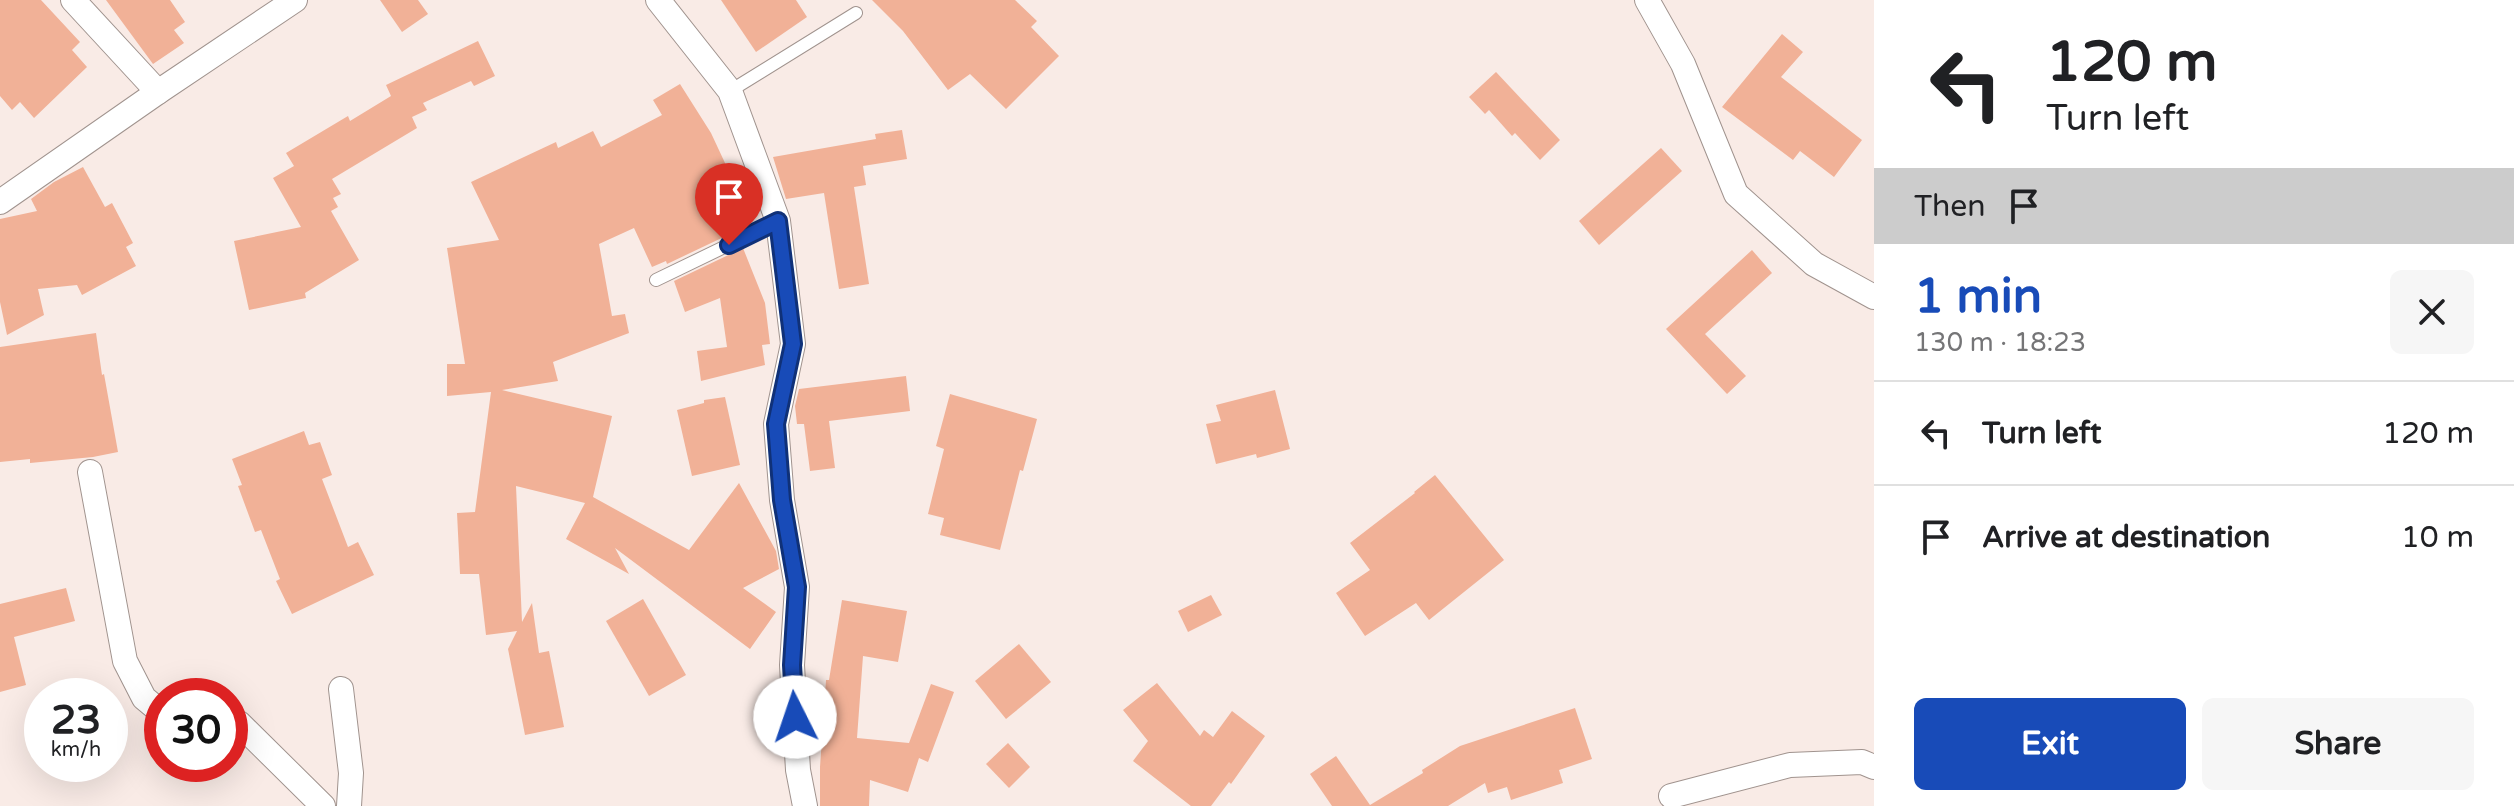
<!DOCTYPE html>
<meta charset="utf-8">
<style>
body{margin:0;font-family:"Varela Round",sans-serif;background:#f6f6f6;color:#202124;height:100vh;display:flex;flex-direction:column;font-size:30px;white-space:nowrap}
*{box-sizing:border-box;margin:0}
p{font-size:26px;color:#757577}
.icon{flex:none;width:44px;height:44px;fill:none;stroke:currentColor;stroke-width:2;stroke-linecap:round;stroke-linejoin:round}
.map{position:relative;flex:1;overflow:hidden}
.side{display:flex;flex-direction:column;background:#fff;width:640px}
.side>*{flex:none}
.guide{background:#fff;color:#202124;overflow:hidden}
.speed{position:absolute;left:24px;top:678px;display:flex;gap:16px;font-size:40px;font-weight:700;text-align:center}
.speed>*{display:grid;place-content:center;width:104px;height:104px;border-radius:50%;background:#fff;box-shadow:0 8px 32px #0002;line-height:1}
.speed small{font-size:20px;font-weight:400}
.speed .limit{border:12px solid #d22;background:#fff;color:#111}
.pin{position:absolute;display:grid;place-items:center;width:68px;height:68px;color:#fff;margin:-82px -34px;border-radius:50% 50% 50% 0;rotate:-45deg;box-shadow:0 0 8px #0007}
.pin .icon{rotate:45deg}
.me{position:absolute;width:88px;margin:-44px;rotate:356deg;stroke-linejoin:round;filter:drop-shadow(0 0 6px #0008)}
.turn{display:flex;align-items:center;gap:28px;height:168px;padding:0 40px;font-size:36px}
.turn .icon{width:104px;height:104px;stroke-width:2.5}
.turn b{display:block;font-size:56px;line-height:68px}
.then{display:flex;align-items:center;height:76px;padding:0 40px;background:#0003;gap:16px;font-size:30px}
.round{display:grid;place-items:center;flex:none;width:84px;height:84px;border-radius:12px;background:#f6f6f6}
.overview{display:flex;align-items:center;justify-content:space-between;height:136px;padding:0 40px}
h1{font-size:48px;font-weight:800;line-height:60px;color:#184bb8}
.button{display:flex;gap:16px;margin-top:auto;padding:16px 40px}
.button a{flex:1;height:92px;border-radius:12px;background:#184bb8;color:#fff;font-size:32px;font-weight:800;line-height:92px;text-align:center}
.button a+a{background:#f6f6f6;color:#202124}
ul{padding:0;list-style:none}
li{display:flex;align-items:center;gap:24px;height:104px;padding:0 40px;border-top:2px solid #e0e0e0}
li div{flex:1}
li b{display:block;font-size:30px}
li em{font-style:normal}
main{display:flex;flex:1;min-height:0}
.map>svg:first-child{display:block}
</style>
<main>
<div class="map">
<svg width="1874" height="806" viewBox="0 0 1874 806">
<rect width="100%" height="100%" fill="#f9ebe6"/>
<!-- building -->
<g fill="#f1b197">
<path d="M0,0H41L80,42L72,50L87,67L34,118L20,102L12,110L0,96Z"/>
<path d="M106,0H170L185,22L174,30L184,43L153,64Z"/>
<path d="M380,0H418L428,14L402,32Z"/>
<path d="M721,0H796L807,17L756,52Z"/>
<path d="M872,0H1015L1037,21L1031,27L1059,56L1006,109L970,74L948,90L903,31Z"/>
<path d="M1782,34L1803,52L1781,77L1862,140L1834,177L1800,151L1793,160L1722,107Z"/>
<path d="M478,41L495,76L474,86L471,81L423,103L427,110L412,117L417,128L332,179L341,194L333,198L338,207L331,211L359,260L305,293L306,298L249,310L234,241L301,227L273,178L294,166L286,153L348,116L350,121L391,96L386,85Z"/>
<path d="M1496,72L1560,140L1540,160L1515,133L1512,136L1489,110L1485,114L1469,97Z"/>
<path d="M680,84L711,133L732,178L727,180L749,225L667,264L666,261L652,267L634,228L599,244L612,316L625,314L629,333L553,362L558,381L502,390L612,416L593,497L689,550L739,483L776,551L779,569L743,588L776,612L750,649L615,548L629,574L566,539L585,503L516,486L522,622L532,603L539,653L549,651L564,727L525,735L508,649L517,631L486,635L479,574H460L457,513L475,512L491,392L447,396V364H465L447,248L499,240L471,182L556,142L558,148L593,131L601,147L662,115L653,100Z"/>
<path d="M902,130L907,159L863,166L866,185L854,187L869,284L839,289L824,193L786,199L773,157L876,139L875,134Z"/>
<path d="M1661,148L1682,171L1599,245L1579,221Z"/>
<path d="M83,167L105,207L112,203L133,243L126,247L136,266L82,295L77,285L38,289L44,315L7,335L0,302V219L37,211L31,199L54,182Z"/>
<path d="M743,248L765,303L770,344L762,345L765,365L701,381L697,351L727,347L720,298L685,312L674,281Z"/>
<path d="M1752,250L1772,273L1705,334L1746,376L1727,394L1666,329Z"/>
<path d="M96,333L102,375L104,374L118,452L93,457L30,463V459L0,462V347Z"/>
<path d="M906,376L910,411L829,421L835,468L810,471L804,424H797L795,406L799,389Z"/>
<path d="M1275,390L1290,449L1257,458L1256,454L1216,464L1206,424L1221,421L1216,405Z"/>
<path d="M950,394L1037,419L1023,471L1020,470L1000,550L940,535L944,518L928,514L944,449L936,446Z"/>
<path d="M725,397L740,465L692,476L677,410L704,403V400Z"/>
<path d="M304,431L309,445L320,442L332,475L322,479L348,547L358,542L374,575L292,614L276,581L280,579L261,530L255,532L238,486L242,485L232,459Z"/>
<path d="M1435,475L1504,560L1429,620L1416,603L1365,636L1336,593L1370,570L1350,543L1415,493L1414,492Z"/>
<path d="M66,588L75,621L14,637L26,685L0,692V604Z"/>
<path d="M1211,595L1222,615L1188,632L1178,611Z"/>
<path d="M643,599L686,675L649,696L606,621Z"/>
<path d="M842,600L907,611L898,662L863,656L857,738L909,743L931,684L954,692L928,762L919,758L908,792L870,780L869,806H820V767L826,680H829Z"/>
<path d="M1019,644L1051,682L1006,719L975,681Z"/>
<path d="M1157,683L1200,736L1204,730L1213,737L1232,711L1265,736L1231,784L1229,782L1211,806H1191L1133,761L1148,741L1123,710Z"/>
<path d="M1575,708L1592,759L1559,770L1563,783L1511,800L1507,787L1488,793L1485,783L1448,806H1332L1310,774L1336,756L1370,805L1423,773L1422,770L1460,746Z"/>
<path d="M1008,743L1030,767L1009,788L986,764Z"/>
</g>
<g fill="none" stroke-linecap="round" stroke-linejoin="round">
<defs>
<g id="service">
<path d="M730,91L856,13"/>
<path d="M656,280L778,221"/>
</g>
<g id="minor">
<path d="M73,0L158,92"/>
<path d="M658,0L730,91L778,221L793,344L776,424L782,500L797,587L792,665L798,770L805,806"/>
<path d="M1647,0L1683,64L1736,194L1814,264L1874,297"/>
<path d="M0,202L158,92L295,0"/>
<path d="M90,472L125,661L144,698L162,713"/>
<path d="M341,689L351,773L349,806"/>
<path d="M230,720L239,723L323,806"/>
<path d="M1671,796L1790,765L1862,762L1874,767"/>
</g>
</defs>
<!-- service casing -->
<use href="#service" stroke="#a0938e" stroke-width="14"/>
<!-- minor casing -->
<use href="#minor" stroke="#a0938e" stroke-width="26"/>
<!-- service -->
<use href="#service" stroke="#fff" stroke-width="12"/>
<!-- minor -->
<use href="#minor" stroke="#fff" stroke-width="24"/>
</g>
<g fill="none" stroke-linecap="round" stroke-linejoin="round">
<defs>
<path id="route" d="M729,245L778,221L793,344L776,424L782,500L797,587L792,665L795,717"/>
</defs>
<!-- route casing -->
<use href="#route" stroke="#103178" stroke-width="20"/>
<!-- route -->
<use href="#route" stroke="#184bb8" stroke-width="14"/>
</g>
</svg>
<div class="speed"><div>23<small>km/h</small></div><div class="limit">30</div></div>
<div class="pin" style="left:729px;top:245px;background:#d93025"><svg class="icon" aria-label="arrive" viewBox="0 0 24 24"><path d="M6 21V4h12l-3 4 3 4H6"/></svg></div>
<svg class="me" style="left:795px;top:717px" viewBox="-20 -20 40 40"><circle r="19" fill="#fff"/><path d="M0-13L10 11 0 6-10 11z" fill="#184bb8"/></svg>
</div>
<section class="side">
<div class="guide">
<div class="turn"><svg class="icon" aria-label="left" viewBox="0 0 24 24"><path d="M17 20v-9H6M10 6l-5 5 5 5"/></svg><div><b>120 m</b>Turn left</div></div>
<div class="then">Then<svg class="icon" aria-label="arrive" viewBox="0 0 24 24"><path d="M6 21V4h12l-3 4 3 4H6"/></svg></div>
</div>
<div class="overview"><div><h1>1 min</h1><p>130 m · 18:23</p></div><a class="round"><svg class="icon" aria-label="close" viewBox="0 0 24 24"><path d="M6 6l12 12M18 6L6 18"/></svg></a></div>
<ul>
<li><svg class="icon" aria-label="left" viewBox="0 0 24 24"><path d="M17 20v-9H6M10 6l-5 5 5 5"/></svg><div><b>Turn left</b></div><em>120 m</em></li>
<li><svg class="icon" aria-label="arrive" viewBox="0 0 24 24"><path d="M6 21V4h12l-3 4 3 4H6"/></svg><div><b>Arrive at destination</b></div><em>10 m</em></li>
</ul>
<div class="button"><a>Exit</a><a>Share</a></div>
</section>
</main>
